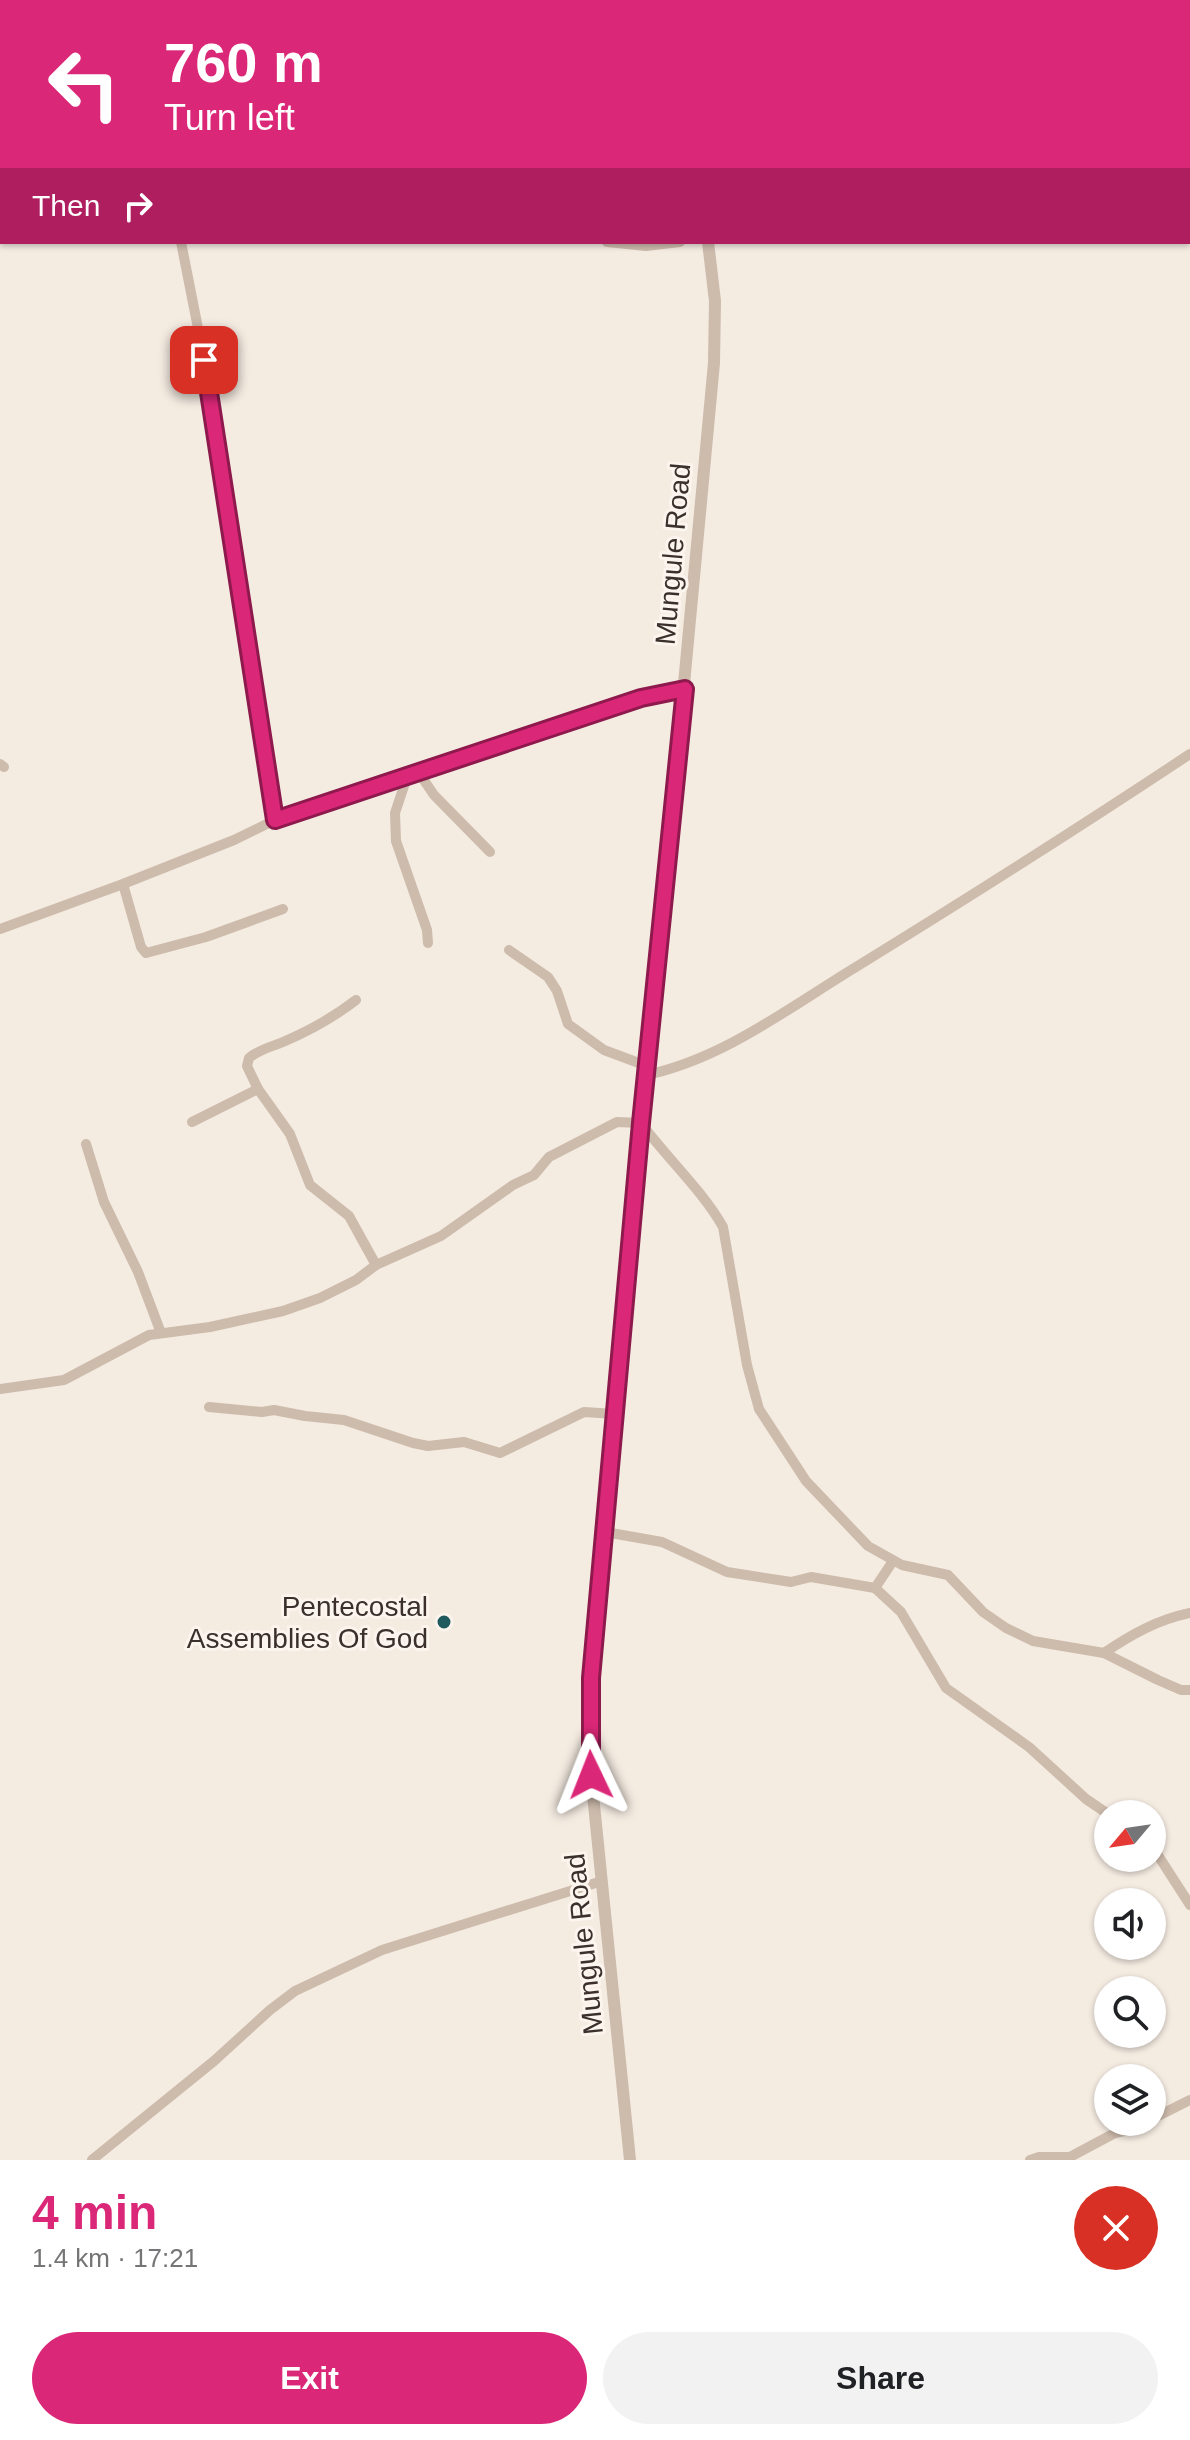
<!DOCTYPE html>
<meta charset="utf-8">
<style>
body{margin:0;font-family:Helvetica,sans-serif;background:#f2f2f2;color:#202124;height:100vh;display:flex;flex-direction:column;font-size:30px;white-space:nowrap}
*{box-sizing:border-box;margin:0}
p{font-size:26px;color:#757577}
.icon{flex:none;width:44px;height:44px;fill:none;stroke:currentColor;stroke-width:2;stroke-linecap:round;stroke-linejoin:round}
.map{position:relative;height:2160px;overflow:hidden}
.drawer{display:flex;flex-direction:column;background:#fff;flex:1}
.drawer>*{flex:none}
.guide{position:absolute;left:0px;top:0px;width:1190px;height:244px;box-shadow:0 2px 6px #0004;background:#db2777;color:#fff;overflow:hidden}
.needle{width:52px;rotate:241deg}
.buttons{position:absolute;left:1094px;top:1800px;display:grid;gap:16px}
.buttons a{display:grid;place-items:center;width:72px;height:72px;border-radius:50%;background:#fff;box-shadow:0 2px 6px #0004;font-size:40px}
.pin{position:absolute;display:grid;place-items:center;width:68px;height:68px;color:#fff;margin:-34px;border-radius:16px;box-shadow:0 4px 12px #0006}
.me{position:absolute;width:88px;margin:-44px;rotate:358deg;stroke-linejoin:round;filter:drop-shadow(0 0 6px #0008)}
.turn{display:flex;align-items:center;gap:28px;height:168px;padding:0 32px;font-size:36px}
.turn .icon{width:104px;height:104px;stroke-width:2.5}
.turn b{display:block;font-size:56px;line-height:68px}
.then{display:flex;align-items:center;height:76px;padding:0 32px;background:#0003;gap:16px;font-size:30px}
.round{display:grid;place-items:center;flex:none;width:84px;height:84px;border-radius:42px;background:#f2f2f2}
.head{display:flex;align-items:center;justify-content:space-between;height:136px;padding:0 32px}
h1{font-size:48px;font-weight:800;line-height:60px;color:#db2777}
.primary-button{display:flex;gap:16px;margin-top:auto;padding:16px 32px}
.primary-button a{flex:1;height:92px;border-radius:48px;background:#db2777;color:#fff;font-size:32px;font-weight:800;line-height:92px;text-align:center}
.primary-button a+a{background:#f2f2f2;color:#202124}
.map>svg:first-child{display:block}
</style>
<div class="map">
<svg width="1190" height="2160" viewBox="0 0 1190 2160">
<rect width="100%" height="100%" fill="#f4ebe1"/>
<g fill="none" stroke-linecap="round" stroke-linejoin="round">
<!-- minor -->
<g stroke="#cdbbac" stroke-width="10">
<path d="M56,2L60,0"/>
<path d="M551,2L554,0"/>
<path d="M0,39L2,38"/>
<path d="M181,242L210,389L275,820"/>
<path d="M607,242L646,246L680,242"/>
<path d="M0,764L4,767"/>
<path d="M419,773L434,795L490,852"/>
<path d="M407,777L395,813L396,841L427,930L428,943"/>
<path d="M123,884L141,947L146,953L206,937L283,909"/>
<path d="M0,929L123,884L234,840L275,820L641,698L685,689"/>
<path d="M509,950L548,977L557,991L568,1024L604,1050L647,1066"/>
<path d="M356,1000C334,1017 309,1031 283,1042C271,1047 260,1049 249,1058L247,1066L258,1089L290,1134L310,1185L349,1216L376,1265"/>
<path d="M646,1075C723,1059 790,1007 856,967C968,898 1080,827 1190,754"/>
<path d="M192,1122L258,1089"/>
<path d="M86,1144L104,1202L138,1272L161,1333"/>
<path d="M0,1389L64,1380L149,1335L210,1327L283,1311L320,1298L356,1280L376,1265L441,1236L513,1185L534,1175L549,1157L617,1122L641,1123C666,1157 703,1191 723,1227L747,1365L759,1409L806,1481L868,1546L902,1565L948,1575L983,1612L1006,1628L1033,1641L1104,1653L1158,1680L1181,1690H1190"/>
<path d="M209,1407L262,1412L274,1410L305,1416L344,1420L413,1443L428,1446L464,1442L500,1453L584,1412L615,1414"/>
<path d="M605,1532L662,1542L727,1572L791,1582L811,1577L875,1588L901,1612L946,1688L1029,1747L1086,1799L1108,1814"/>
<path d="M875,1588L893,1561"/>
<path d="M1104,1653C1132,1634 1157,1620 1190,1613"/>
<path d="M1152,1846L1190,1905"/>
<path d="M1152,2119L1190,2100"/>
<path d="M92,2160L214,2061L270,2010L295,1991L382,1950L602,1881"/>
<path d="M1030,2160L1039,2157H1070L1115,2133L1137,2128L1147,2122"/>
</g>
<!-- tertiary -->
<g stroke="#cdbbac" stroke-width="12">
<path d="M633,0V2"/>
<path d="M630,2160L591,1775V1678L714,363L715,301L708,242"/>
</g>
</g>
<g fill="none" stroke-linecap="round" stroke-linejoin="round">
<defs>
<path id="route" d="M204,360L275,820L641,698L685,689L641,1123L591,1678V1775"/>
</defs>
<!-- route casing -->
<use href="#route" stroke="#8e194d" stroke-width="20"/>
<!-- route -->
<use href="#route" stroke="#db2777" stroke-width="14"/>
</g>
<!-- markers -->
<circle fill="#1f5a5e" stroke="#fbf5ee" stroke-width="3" cx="444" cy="1622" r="8"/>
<g text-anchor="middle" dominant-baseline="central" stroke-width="6" stroke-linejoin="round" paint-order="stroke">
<!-- street labels -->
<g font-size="28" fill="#3b302b" stroke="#fbf5ee">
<text transform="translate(673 554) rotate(-85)">Mungule Road</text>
<text transform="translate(584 1944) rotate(-96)">Mungule Road</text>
</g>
<!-- poi labels -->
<g font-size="28" fill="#3b302b" stroke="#fbf5ee" text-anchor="end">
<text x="428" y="1606">Pentecostal<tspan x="428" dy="32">Assemblies Of God</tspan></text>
</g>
</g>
</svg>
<div class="buttons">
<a><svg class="needle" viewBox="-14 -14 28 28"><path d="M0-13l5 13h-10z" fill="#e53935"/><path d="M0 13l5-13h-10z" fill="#757577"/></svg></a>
<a><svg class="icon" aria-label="sound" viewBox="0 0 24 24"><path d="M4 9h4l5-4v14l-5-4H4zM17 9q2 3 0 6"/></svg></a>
<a><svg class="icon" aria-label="search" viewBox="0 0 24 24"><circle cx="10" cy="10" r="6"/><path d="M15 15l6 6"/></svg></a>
<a><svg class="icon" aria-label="layers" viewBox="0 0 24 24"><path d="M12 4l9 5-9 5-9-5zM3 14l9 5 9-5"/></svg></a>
</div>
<div class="pin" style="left:204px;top:360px;background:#d93025"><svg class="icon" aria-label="arrive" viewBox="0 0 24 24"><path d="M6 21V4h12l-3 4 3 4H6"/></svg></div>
<svg class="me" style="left:591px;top:1775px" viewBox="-20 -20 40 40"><path d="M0-17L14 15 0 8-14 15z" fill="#db2777" stroke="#fff" stroke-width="4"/></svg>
<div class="guide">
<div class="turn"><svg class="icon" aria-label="left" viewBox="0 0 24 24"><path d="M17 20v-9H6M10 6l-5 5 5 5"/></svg><div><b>760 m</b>Turn left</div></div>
<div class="then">Then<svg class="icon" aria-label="right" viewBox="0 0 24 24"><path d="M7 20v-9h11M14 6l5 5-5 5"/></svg></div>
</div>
</div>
<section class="drawer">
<div class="head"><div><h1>4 min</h1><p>1.4 km · 17:21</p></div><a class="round" style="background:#d93025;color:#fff"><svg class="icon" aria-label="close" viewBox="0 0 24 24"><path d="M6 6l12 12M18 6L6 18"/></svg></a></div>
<div class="primary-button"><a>Exit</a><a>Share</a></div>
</section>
